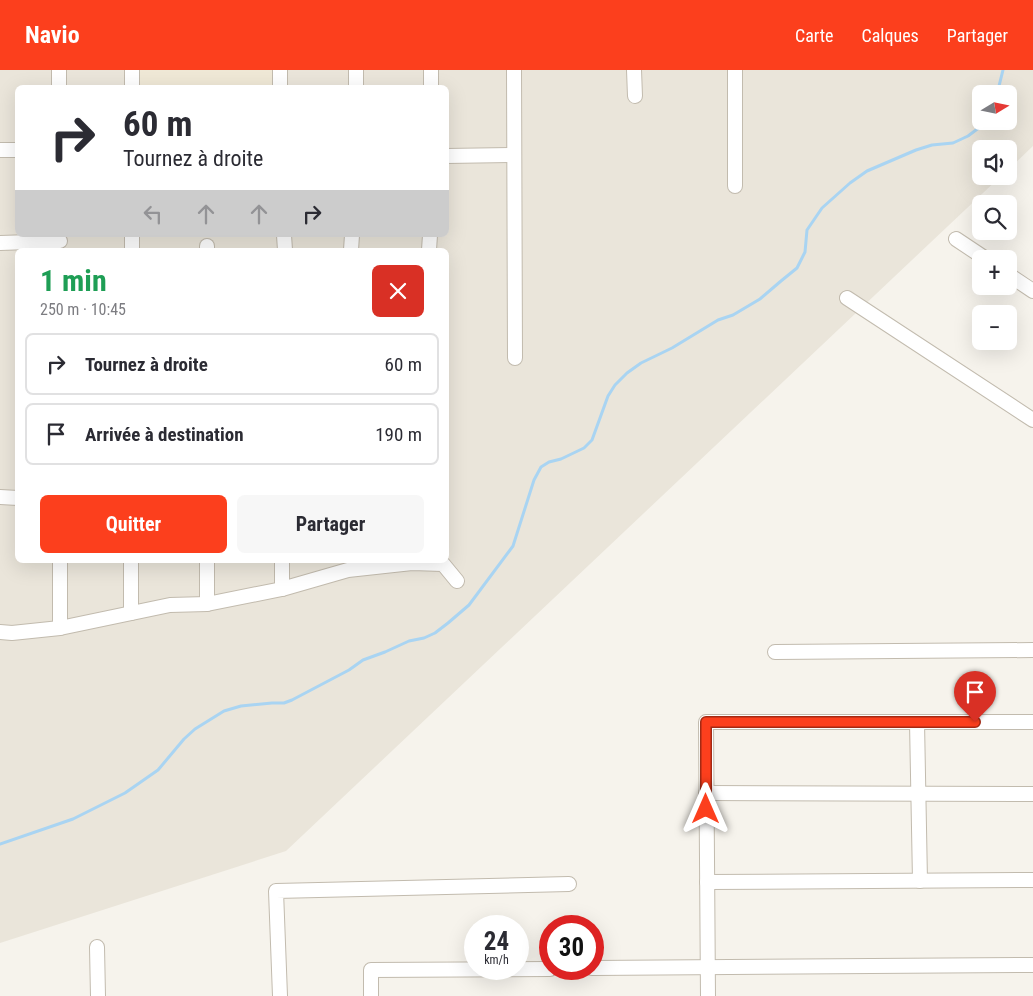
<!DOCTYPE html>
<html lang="fr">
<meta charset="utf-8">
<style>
body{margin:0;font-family:"Roboto Condensed",sans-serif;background:#f7f7f7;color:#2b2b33;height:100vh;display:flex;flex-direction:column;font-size:19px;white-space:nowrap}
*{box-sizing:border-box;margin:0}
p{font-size:16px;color:#7c7c81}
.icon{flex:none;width:28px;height:28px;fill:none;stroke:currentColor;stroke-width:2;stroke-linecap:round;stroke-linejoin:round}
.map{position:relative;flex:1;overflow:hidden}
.drawer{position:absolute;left:15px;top:178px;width:434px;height:315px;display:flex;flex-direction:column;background:#fff;border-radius:8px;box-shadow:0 5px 20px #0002}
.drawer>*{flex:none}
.guide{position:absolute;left:15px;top:15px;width:434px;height:152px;border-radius:8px;box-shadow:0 5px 20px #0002;background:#fff;color:#2b2b33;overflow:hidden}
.needle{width:32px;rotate:80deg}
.fabs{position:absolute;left:972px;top:15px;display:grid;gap:10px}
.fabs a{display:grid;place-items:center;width:45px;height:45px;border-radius:8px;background:#fff;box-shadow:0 5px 20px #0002;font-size:25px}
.speed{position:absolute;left:464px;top:845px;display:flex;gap:10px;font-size:25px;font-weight:700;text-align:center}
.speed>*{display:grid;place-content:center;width:65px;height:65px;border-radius:50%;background:#fff;box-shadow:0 5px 20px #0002;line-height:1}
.speed small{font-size:12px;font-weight:400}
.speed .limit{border:8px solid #d22;background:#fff;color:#111}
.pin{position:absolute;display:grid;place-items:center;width:42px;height:42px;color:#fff;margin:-51px -21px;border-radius:50% 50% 50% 0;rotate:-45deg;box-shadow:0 0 5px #0007}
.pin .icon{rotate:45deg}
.me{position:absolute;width:55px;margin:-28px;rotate:0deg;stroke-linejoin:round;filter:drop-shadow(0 0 4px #0008)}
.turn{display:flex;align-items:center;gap:18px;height:105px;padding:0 25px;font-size:22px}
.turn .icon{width:65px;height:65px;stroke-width:2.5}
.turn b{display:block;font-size:35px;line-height:42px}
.lanes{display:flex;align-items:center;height:48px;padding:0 25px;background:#0003;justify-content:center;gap:25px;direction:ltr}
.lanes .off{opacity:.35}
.round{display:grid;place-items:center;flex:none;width:52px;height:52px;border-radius:8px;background:#f7f7f7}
.overview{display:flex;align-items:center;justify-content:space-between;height:85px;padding:0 25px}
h1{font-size:30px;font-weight:700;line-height:38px;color:#1e9e55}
.action{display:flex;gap:10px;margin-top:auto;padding:10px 25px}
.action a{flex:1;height:58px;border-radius:8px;background:#fc3f1d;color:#fff;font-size:20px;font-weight:700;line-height:58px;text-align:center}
.action a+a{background:#f7f7f7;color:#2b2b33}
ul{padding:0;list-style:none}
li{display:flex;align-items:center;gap:15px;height:62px;margin:0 10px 8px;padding:0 15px;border:2px solid #e1e1e2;border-radius:8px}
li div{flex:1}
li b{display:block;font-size:19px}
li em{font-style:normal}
header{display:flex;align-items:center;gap:30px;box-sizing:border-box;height:70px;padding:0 25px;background:#fc3f1d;color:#fff}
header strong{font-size:24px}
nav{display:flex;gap:28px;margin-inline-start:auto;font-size:18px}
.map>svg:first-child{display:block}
</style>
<header>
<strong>Navio</strong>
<nav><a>Carte</a><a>Calques</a><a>Partager</a></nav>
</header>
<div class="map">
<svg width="1033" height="926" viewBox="0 0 1033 926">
<rect width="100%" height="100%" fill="#f6f3ec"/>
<!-- residential -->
<path fill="#eae5da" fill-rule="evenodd" d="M0,0H1033V76L1009,99V79H981V106H1001L286,781L0,873ZM18,18H446V165H18ZM981,24H1009V51H981ZM18,180H446V490H18Z"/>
<!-- education -->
<rect fill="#efe8d6" x="140" y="0" width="134" height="17"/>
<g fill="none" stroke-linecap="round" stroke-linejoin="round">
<!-- stream -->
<g stroke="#a9d4f2" stroke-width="3">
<path d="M997,24L1003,0"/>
<path d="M0,774L73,749L125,723L158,700L184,669L195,659L224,641L241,636L272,633H284L292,630L349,600L363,590L385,582L409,571L424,568L435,563L448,553L469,535L513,476L534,410L541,397L549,392L561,389L584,378L592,370L608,326L615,315L627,303L641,293L672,278L718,250L733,245L760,229L781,211L797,198L805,182L807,160L822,138L850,113L867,101L916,80L932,75L953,73L968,66L980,57L984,51"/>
</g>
<defs>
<g id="minor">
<path d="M59,0V18"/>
<path d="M280,0V18"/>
<path d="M356,0V18"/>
<path d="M431,0V18"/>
<path d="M514,0L515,288"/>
<path d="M634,0L635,26"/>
<path d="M132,18V0"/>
<path d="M0,80H18"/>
<path d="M446,86L514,85"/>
<path d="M735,116V0"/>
<path d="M284,165L285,180"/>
<path d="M956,169L986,189"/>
<path d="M0,173L60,171"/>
<path d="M132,180V165"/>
<path d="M207,180V176"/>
<path d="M351,180L352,165"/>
<path d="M429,180L430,165"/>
<path d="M1009,205L1033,221"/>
<path d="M847,228L1033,350"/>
<path d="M0,427L18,428"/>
<path d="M60,490V558"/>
<path d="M282,519V490"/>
<path d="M207,534V490"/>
<path d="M131,543V490"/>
<path d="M0,562L12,563L60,558L170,535L207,534L282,519L348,500L412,493L443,494L457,511"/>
<path d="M775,582L1033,580"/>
<path d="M917,652L920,811"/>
<path d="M706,723L1033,724"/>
<path d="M707,812L1033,810"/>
<path d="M97,877L98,926"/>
<path d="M592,898L1033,895"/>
<path d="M280,926L276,821L569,814"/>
<path d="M371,926V900L550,899"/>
<path d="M708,926L706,652H1033"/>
</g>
</defs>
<!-- minor casing -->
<use href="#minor" stroke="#c2bbae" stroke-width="16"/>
<!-- minor -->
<use href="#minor" stroke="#fff" stroke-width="14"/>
</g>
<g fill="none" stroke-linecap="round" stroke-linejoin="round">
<defs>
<path id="route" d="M706,739V652H975"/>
</defs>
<!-- route casing -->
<use href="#route" stroke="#a42913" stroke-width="12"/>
<!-- route -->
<use href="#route" stroke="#fc3f1d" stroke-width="9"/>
</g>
</svg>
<div class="fabs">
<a><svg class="needle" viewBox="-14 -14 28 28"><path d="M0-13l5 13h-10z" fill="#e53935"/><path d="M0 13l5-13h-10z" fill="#7c7c81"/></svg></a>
<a><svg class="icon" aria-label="sound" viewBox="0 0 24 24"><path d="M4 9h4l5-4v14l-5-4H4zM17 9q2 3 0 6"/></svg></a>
<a><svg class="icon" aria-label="search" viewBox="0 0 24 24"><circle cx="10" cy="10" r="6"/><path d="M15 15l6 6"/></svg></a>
<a>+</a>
<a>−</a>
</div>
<div class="speed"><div>24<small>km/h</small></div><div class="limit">30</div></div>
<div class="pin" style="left:975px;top:652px;background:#d93025"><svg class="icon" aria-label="arrive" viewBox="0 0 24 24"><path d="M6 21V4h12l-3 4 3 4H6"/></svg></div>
<svg class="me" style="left:706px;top:739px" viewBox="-20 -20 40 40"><path d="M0-17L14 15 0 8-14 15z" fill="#fc3f1d" stroke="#fff" stroke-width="4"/></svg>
<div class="guide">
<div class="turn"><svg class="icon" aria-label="right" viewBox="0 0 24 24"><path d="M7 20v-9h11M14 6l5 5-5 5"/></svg><div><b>60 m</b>Tournez à droite</div></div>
<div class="lanes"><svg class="icon off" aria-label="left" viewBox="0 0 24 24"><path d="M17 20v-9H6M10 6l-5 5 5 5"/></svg><svg class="icon off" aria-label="ahead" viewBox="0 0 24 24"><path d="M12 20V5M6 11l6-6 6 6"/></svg><svg class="icon off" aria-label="ahead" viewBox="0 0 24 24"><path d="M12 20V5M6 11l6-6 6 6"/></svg><svg class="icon" aria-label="right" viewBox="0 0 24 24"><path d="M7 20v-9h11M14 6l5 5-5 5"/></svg></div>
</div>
<section class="drawer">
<div class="overview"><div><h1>1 min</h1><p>250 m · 10:45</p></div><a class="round" style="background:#d93025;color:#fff"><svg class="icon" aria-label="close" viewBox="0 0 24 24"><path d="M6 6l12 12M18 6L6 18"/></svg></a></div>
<ul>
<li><svg class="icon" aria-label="right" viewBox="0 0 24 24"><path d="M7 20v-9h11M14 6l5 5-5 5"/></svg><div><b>Tournez à droite</b></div><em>60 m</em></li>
<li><svg class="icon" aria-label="arrive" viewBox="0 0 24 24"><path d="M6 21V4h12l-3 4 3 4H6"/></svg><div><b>Arrivée à destination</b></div><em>190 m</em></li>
</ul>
<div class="action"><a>Quitter</a><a>Partager</a></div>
</section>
</div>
